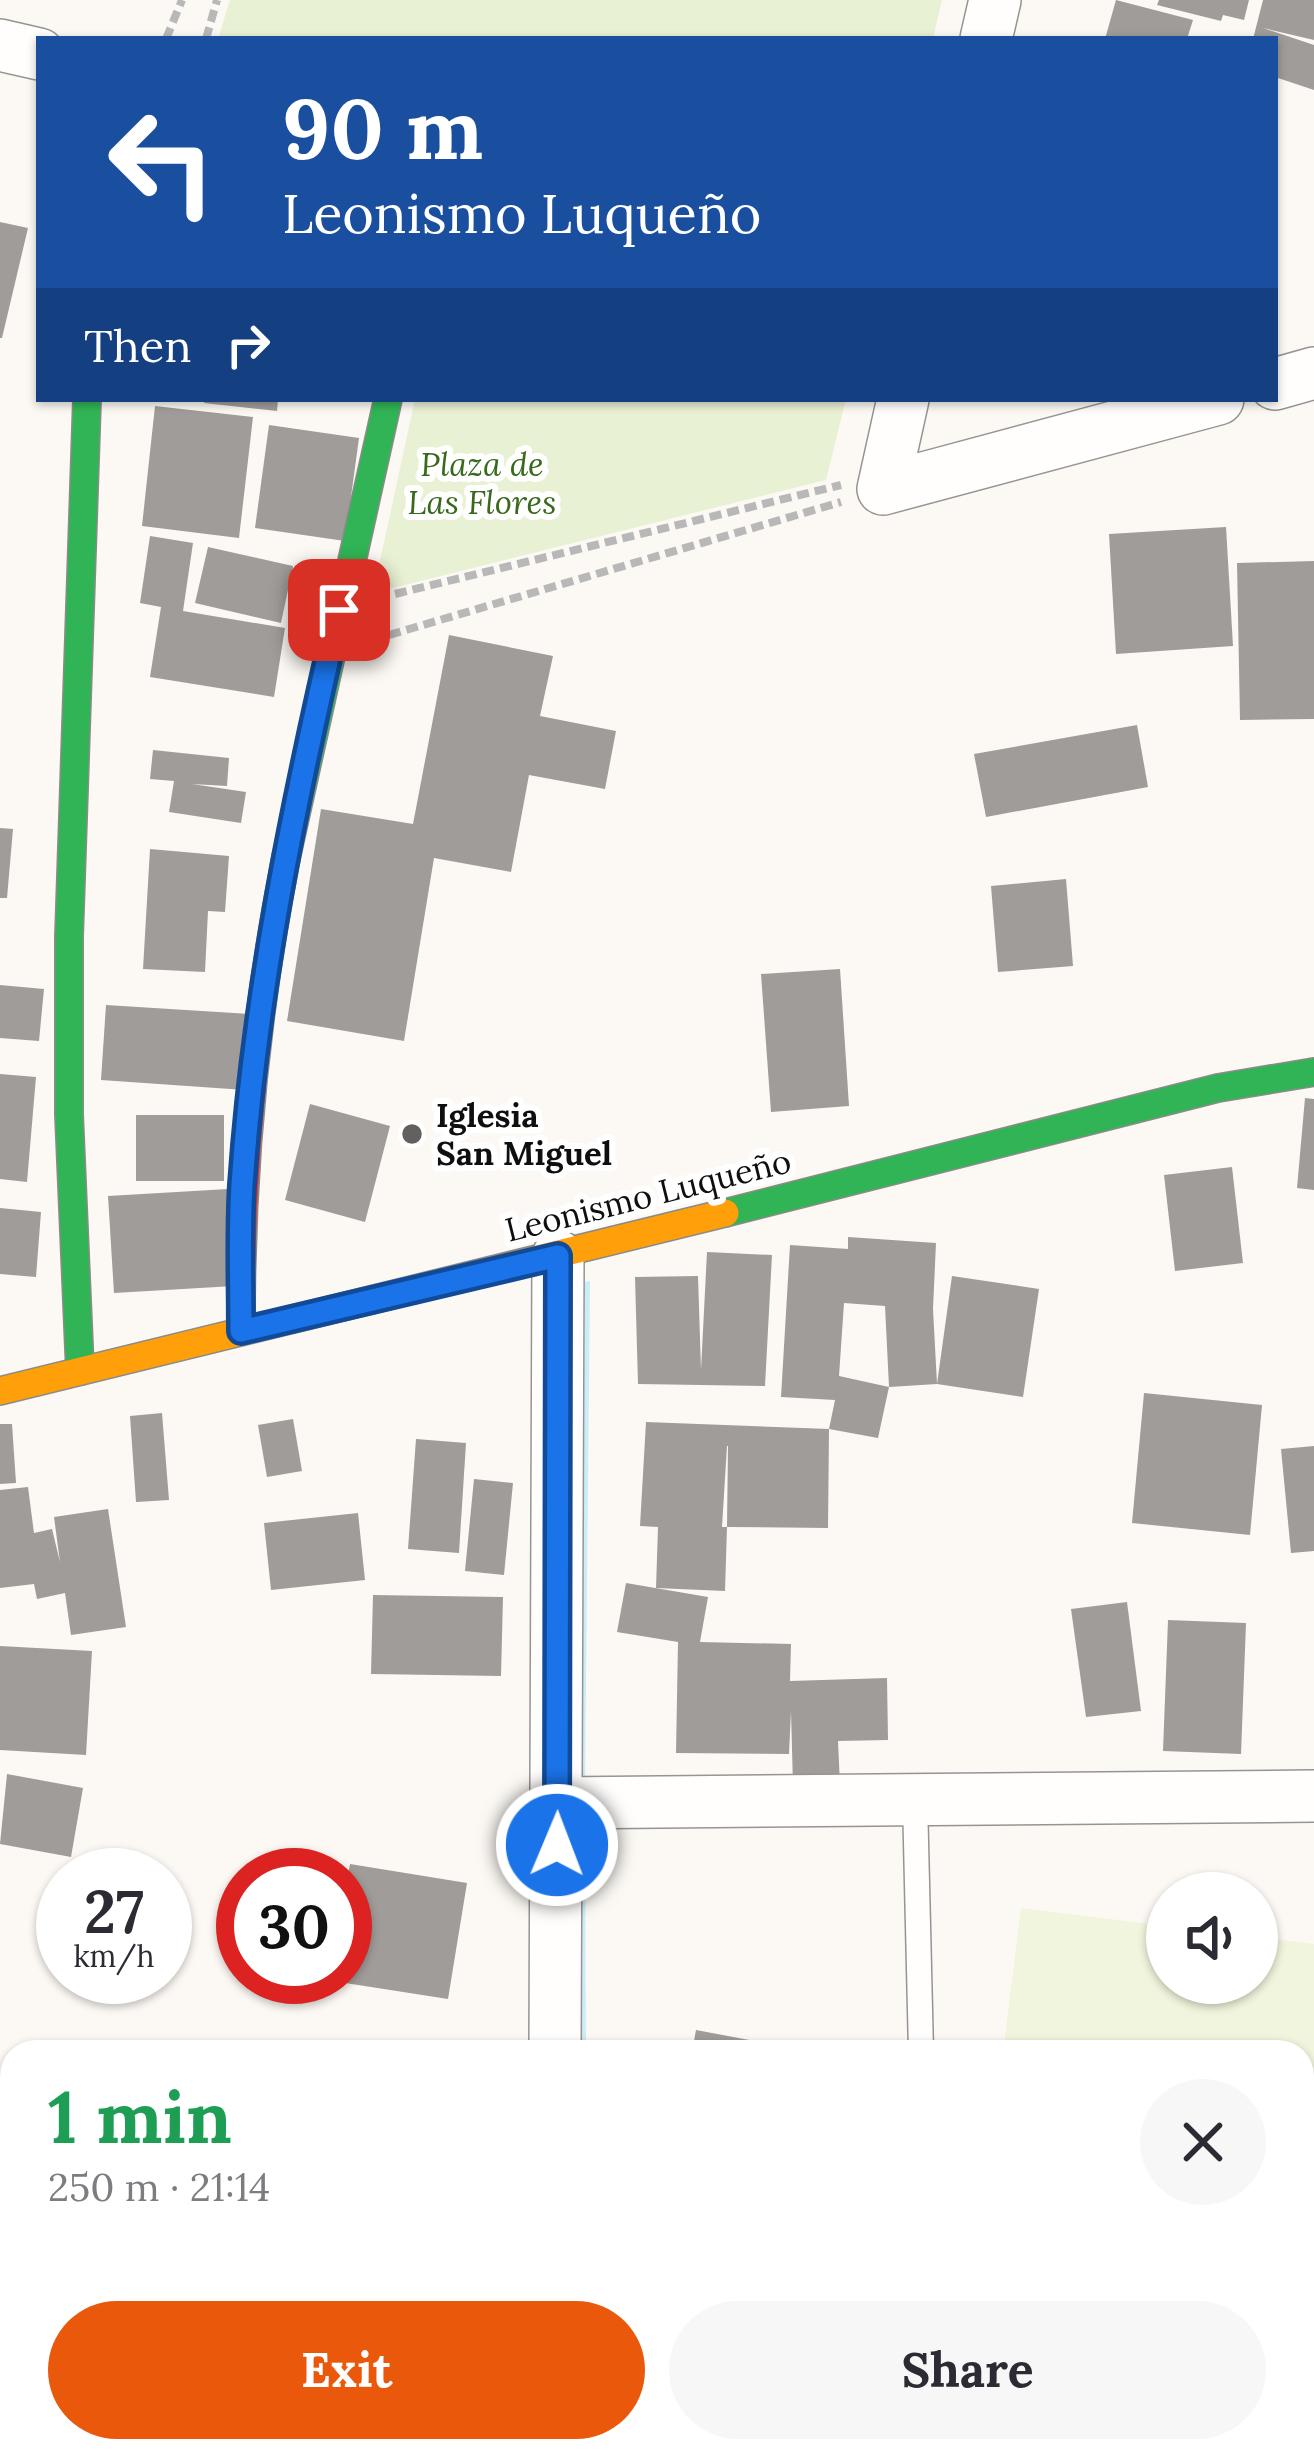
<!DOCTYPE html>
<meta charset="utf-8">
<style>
body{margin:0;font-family:Lora,serif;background:#f7f7f7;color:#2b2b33;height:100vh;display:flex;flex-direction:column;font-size:45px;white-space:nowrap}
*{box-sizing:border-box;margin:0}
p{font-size:39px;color:#7c7c81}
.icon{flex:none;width:66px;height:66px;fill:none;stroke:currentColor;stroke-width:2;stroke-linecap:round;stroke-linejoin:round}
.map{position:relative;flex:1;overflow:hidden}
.panel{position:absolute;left:0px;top:2040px;width:1314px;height:423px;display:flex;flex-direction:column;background:#fff;border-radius:36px 36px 0 0;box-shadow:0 3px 9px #0004}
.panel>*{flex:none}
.hud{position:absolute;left:36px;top:36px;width:1242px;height:366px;border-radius:0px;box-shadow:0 3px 9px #0004;background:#1a4fa0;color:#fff;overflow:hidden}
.controls{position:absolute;left:1146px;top:1872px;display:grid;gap:24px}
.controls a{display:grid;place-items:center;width:132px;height:132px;border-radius:50%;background:#fff;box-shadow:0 3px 9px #0004;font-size:60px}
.speed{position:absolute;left:36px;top:1848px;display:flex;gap:24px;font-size:60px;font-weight:700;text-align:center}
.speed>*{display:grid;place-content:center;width:156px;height:156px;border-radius:50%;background:#fff;box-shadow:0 3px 9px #0004;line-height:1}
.speed small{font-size:30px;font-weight:400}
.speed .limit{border:18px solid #d22;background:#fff;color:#111}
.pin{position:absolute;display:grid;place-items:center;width:102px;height:102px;color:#fff;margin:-51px;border-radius:24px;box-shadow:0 6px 18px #0006}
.me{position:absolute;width:132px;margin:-66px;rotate:1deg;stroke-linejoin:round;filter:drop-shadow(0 0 9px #0008)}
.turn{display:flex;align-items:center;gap:42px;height:252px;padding:0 48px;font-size:54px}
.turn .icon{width:156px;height:156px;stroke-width:2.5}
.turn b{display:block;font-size:84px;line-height:102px}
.then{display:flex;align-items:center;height:114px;padding:0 48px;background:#0003;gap:24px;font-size:45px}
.round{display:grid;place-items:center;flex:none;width:126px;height:126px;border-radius:63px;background:#f7f7f7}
.head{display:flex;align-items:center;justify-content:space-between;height:204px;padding:0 48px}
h1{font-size:72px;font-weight:800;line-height:90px;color:#1e9e55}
.primary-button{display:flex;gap:24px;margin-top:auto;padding:24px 48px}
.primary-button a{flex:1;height:138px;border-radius:72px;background:#ea580c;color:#fff;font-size:48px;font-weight:800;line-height:138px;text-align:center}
.primary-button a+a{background:#f7f7f7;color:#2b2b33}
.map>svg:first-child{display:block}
</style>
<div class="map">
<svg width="1314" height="2461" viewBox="0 0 1314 2461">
<rect width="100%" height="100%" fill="#fcf9f4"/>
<!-- green -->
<g fill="#e9f1d4">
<path d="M230,0H942L933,39H218Z"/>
<path d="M415,399H846L826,480L373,593Z"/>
</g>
<!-- pitch -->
<g fill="#f2f5dd">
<path d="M1021,1908L1167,1926V1983H1257V1937L1314,1944V2443L1302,2442V2052H1003Z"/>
<path d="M0,2395H12V2451H162V2461H0Z"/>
</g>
<!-- water -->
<g fill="#caedf7">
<path d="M590,1281L585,1785H580L585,1282Z"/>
<path d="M579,1850H585L586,2052H581Z"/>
</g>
<!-- building -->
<g fill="#a09c99" fill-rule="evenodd">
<path d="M1116,0L1193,20L1187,39H1105Z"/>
<path d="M1159,0H1249L1244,20L1223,15L1221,21L1157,5Z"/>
<path d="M1263,0H1314V40L1263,28L1314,45V90L1275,77V39H1253Z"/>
<path d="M0,222L28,228L2,338H0Z"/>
<path d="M205,399H278L277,411L204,403Z"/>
<path d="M155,406L253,417L239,538L142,526Z"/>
<path d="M269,425L359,438L345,541L255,528Z"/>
<path d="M1226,527L1233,646L1116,654L1109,534Z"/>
<path d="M150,536L193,543L183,611L285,628L274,697L150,677L161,607L140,603Z"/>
<path d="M208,547L293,566L281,623L195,603Z"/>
<path d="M1314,561V719L1240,720L1237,563Z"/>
<path d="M449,635L553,656L540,716L616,731L605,789L529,775L511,872L434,858L404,1041L287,1021L321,809L413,824Z"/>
<path d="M1137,725L1148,787L986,817L974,754Z"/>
<path d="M153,750L229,758L227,786L192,784L246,792L241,823L169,812L174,781L150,779Z"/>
<path d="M0,828L13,829L7,898H0Z"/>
<path d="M150,849L229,856L225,912L208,911L205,972L143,969Z"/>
<path d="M1066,879L1073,966L998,972L991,886Z"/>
<path d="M840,969L849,1106L771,1112L761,974Z"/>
<path d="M0,985L44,989L39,1041L0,1038Z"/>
<path d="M106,1005L250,1014L245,1090L101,1080Z"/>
<path d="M0,1074L36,1077L27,1182L0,1179Z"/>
<path d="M1305,1098L1314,1099V1190L1297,1188Z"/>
<path d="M310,1104L390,1126L365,1222L285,1200Z"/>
<rect x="136" y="1115" width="88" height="66"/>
<path d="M1232,1167L1243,1263L1175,1271L1164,1175Z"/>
<path d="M228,1189L234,1286L114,1293L108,1196Z"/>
<path d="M0,1208L41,1212L36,1277L0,1274Z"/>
<path d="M848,1237L936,1243L933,1309L937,1384L889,1387L878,1438L829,1429L835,1400L781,1397L790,1245L848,1249ZM844,1303L885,1306L889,1387L839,1376Z"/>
<path d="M707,1252L772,1255L765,1386L638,1384L635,1277L698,1276L701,1370Z"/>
<path d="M952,1276L1039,1289L1023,1397L937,1384Z"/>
<path d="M1144,1393L1262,1405L1250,1535L1132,1523Z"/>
<path d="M162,1413L169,1500L136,1502L130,1416Z"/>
<path d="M293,1419L302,1471L267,1477L258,1425Z"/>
<path d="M646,1422L829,1429L828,1528L727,1527L725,1591L656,1588L658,1527L640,1526ZM727,1446H728L727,1527H722Z"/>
<path d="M0,1424H12L16,1483L0,1484Z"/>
<path d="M416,1439L466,1443L459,1553L408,1549Z"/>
<path d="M1314,1446V1551L1291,1553L1281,1449Z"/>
<path d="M474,1479L513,1483L504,1575L465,1571Z"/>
<path d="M28,1487L34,1533L52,1529L60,1562L54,1517L108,1509L126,1627L71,1635L65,1593L37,1599L34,1584L0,1588V1490Z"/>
<path d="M358,1513L365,1580L271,1590L264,1523Z"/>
<path d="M626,1583L708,1597L700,1642L791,1644L790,1681L887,1678L888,1740L838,1741L840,1785L793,1786L791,1711L789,1754L676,1753L678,1642L617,1632Z"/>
<path d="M373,1595L503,1597L501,1676L371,1674Z"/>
<path d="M1127,1602L1141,1711L1086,1717L1071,1609Z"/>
<path d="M1168,1620L1246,1623L1241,1754L1163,1751Z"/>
<path d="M0,1646L92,1651L86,1755L0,1750Z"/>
<path d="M7,1774L83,1788L71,1857L0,1844Z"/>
<path d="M350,1864L467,1883L448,1999L326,1980L345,1977V1892Z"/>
<path d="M696,2030L803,2050L802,2052H692Z"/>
<rect x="0" y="2074" width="12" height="62"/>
<path d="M0,2139H12V2189L0,2188Z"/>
<rect x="0" y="2219" width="12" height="104"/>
<path d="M239,2451H291L290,2461H239Z"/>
<path d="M384,2451H461L460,2461H383Z"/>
</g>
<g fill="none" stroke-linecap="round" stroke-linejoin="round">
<defs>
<path id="lane" d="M915,1800L921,2052"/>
<g id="street">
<path d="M986,39L995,0"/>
<path d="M0,45L39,54"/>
<path d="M1275,384L1314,373"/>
<path d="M903,399L883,489L1218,399"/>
<path d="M558,1803L1314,1796"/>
<path d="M555,2052L558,1256"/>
<path d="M551,2461V2451"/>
</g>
<g id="fast">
<path d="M286,858L388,399"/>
<path d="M725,1213L1218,1088L1314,1072"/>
<path d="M80,1371L69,1114V937L87,399"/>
</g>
<path id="slow" d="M0,1391L725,1213"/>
<path id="jam" d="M241,1331C240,1171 255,1015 286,858"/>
</defs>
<!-- lane casing -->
<use href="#lane" stroke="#969492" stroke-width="27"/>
<!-- street casing -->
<use href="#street" stroke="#969492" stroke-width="54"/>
<!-- fast casing -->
<use href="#fast" stroke="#8c8b89" stroke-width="30"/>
<!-- slow casing -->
<use href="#slow" stroke="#8c8b89" stroke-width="30"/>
<!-- jam casing -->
<use href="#jam" stroke="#8c8b89" stroke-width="30"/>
<!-- path -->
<g stroke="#b9b8b8" stroke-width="8" stroke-dasharray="12 6" stroke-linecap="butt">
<path d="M166,39L182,0"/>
<path d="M206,39L217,0"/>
<path d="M395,594L841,485"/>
<path d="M389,635L841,502"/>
</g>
<!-- lane -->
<use href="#lane" stroke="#fffefd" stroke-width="24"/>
<!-- street -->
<use href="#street" stroke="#fffefd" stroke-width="51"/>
<!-- fast -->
<use href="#fast" stroke="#30b455" stroke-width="27"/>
<!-- slow -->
<use href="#slow" stroke="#ff9f0a" stroke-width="27"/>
<!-- jam -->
<use href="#jam" stroke="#e5322d" stroke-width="27"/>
</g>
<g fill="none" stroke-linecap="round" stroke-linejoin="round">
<defs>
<path id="route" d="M339,610C295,799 255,992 242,1185C239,1234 241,1283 241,1331L558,1256L557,1845"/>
</defs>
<!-- route casing -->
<use href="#route" stroke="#114b97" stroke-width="30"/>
<!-- route -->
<use href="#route" stroke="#1a73e8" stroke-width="21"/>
</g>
<!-- markers -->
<circle fill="#62615f" stroke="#fff" stroke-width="4.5" cx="412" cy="1134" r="12"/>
<g text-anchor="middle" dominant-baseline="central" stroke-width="12" stroke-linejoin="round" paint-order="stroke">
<!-- park labels -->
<g font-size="33" font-style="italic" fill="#38691c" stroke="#fff">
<text x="482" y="464">Plaza de<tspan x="482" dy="38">Las Flores</tspan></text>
</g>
<!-- poi labels -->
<g font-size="33" font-weight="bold" fill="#0f0f0f" stroke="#fff" text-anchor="start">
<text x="436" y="1115">Iglesia<tspan x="436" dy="38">San Miguel</tspan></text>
</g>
<!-- street labels -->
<g font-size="33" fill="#0f0f0f" stroke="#fff">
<text transform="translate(648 1195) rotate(-14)">Leonismo Luqueño</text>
</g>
</g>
</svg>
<div class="controls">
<a><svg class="icon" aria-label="sound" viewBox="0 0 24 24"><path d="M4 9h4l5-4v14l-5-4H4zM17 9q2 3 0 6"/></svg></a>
</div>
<div class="speed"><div>27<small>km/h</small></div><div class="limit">30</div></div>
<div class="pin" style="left:339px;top:610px;background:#d93025"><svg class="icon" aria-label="arrive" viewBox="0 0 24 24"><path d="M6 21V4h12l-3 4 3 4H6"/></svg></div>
<svg class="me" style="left:557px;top:1845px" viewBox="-20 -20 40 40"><circle r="17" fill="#1a73e8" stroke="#fff" stroke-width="3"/><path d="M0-11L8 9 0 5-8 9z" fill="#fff"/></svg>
<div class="hud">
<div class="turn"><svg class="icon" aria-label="left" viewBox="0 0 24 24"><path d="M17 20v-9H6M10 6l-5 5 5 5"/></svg><div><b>90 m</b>Leonismo Luqueño</div></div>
<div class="then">Then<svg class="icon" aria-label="right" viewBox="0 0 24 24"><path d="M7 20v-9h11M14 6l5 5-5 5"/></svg></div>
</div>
<section class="panel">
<div class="head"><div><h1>1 min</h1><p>250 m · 21:14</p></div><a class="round"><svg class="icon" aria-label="close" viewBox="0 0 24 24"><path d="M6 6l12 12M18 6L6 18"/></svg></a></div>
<div class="primary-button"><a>Exit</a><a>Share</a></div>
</section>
</div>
